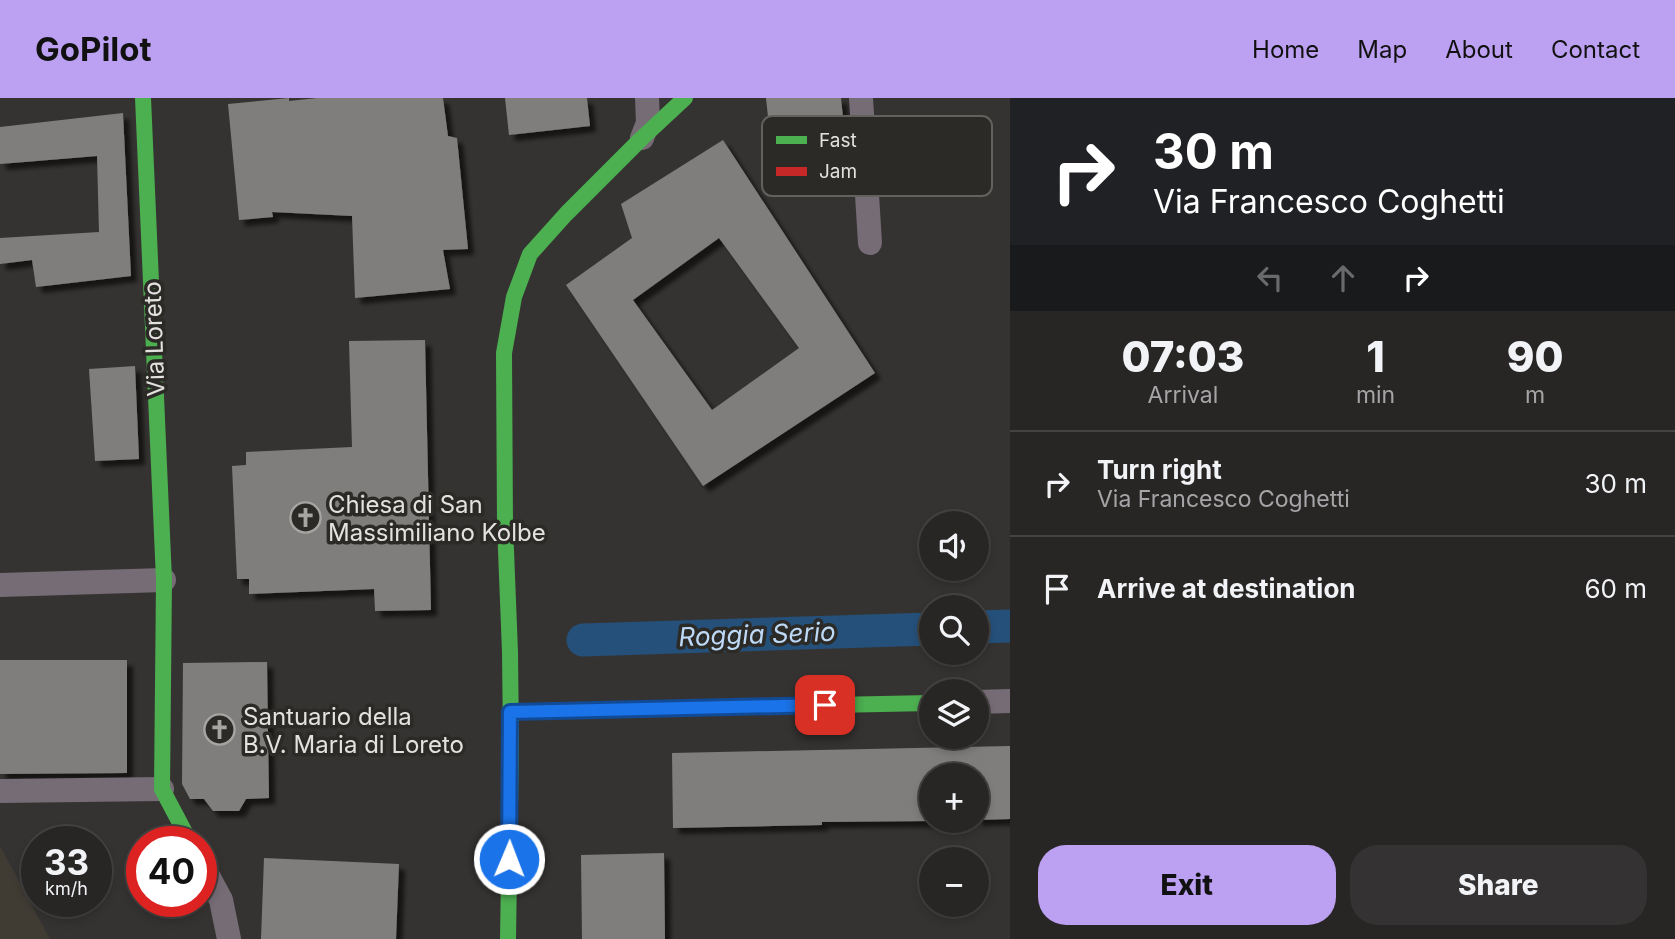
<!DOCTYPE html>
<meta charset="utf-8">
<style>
body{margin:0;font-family:Inter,sans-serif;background:#343232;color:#f1f3f6;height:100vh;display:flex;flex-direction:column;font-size:26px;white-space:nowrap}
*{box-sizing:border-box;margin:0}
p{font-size:23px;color:#a5a5a7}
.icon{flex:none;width:38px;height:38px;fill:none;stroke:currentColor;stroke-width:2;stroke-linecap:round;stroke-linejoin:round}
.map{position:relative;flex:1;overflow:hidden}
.details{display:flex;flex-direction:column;background:#282625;width:665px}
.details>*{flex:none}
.hud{background:#202124;color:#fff;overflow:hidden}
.controls{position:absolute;left:919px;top:413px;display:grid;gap:14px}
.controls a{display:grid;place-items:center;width:70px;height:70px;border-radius:50%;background:#282625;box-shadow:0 4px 10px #0003,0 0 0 2px #444342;font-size:35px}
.speed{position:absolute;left:21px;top:728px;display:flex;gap:14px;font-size:35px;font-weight:700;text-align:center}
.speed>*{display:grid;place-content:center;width:91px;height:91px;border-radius:50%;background:#282625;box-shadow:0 4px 10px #0003,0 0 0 2px #444342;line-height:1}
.speed small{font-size:18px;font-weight:400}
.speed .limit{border:10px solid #d22;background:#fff;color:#111}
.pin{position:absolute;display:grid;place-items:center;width:60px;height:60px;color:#fff;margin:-30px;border-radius:14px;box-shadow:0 4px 10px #0006}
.me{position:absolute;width:77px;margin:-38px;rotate:1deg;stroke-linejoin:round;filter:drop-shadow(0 0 5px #0008)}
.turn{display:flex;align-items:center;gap:24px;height:147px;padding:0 28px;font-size:32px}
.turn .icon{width:91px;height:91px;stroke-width:2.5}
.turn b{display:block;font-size:49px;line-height:60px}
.lanes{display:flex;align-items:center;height:66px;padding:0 28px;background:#0003;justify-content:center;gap:35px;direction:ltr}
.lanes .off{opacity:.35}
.eta{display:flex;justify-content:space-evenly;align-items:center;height:119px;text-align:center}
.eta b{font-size:42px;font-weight:800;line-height:49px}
.button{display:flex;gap:14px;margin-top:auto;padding:14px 28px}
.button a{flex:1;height:80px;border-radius:28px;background:#bca0f2;color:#111;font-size:28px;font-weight:800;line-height:80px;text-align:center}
.button a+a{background:#343232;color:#f1f3f6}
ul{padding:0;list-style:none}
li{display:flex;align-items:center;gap:21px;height:105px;padding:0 28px;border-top:2px solid #444342}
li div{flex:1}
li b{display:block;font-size:26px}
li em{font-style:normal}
header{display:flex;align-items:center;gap:42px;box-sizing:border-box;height:98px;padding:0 35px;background:#bca0f2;color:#111}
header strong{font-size:33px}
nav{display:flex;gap:38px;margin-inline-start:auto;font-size:24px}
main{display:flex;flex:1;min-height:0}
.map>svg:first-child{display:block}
</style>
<header>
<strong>GoPilot</strong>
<nav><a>Home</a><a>Map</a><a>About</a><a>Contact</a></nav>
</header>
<main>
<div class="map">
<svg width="1010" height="841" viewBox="0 0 1010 841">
<defs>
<filter id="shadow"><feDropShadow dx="6" dy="6" stdDeviation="2" flood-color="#0009"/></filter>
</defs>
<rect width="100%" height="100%" fill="#353331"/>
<!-- built -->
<path fill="#403c34" d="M0,748L50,841H0Z"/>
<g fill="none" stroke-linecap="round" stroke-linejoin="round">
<!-- canal -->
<g stroke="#25507a" stroke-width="33">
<path d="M976,529L1010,528"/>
<path d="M583,542L931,531"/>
</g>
</g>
<!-- building -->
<g fill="#807e7d" fill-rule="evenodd" filter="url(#shadow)">
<path d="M289,0V3L317,0H443L448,38L457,40L468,151L443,152L450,191L355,200L352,118L272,114L273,119L239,122L228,6Z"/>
<path d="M505,0H587L590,28L509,37Z"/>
<path d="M766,0H841L848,68L774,75Z"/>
<path d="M123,15L131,178L36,189L32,162L0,166V140L99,134L97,58L0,66V29Z"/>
<path d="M723,42L875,275L703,388L566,187L632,140L621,106ZM719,140L799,250L712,312L633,202Z"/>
<path d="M425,242L431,512L375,513L374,491L249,496V481H237L232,368L246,367V354L352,349L349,243Z"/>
<path d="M135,268L139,361L95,363L89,271Z"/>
<path d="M0,562H127V675L0,676Z"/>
<path d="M267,564L269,700L246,701L239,713H213L204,701H190L182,686L183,565Z"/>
<path d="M1010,648V721L976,722V677H931V723L822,724V727L673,730L672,655Z"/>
<path d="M664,755L665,841H582L581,757Z"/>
<path d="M264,760L399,766L396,841H261Z"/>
</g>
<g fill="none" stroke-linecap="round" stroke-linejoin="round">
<!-- street -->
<g stroke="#766c76" stroke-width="24">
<path d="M861,0L870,145"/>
<path d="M642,40L648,25L647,0"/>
<path d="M0,487L164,482"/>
<path d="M976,604L1010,603"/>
<path d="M0,693L162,691"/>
<path d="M201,765L221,802L229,841"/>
</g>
<!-- fast -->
<g stroke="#4caf50" stroke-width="16">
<path d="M143,0L164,482L162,691L190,744"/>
<path d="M832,607L931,605"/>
<path d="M508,841L511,643L510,554L505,427L504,255L514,199L530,156L566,116L642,40L685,0"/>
</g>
<!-- jam -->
<path stroke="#c62828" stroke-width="16" d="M510,614L832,607"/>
</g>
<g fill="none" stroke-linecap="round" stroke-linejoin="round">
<defs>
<path id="route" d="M509,761L510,614L825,607"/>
</defs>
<!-- route casing -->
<use href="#route" stroke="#114b97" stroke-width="18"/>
<!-- route -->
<use href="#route" stroke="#1a73e8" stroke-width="12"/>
</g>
<!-- icons -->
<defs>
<symbol id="church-ring" viewBox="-11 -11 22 22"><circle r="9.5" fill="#2c2a26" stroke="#a6a5a3" stroke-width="1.5"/><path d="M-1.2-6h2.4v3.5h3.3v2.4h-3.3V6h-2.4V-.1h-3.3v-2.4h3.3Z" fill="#a6a5a3"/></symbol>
</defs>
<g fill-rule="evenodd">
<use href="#church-ring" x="288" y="402" width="35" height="35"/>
<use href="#church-ring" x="202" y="614" width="35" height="35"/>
</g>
<g text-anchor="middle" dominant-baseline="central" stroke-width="7" stroke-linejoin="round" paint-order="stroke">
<!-- street labels -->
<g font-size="24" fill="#e3e2e0" stroke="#2c2a26">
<text transform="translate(154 241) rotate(-92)">Via Loreto</text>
</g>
<!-- poi labels -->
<g font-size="24" fill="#e3e2e0" stroke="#2c2a26" text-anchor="start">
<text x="328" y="406">Chiesa di San<tspan x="328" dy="28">Massimiliano Kolbe</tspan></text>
<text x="243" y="618">Santuario della<tspan x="243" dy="28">B.V. Maria di Loreto</tspan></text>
</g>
<!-- water labels -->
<g font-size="26" font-style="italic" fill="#bed9f6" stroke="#2c2a26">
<text transform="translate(757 536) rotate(-2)">Roggia Serio</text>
</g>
</g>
<!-- legend -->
<rect x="762" y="18" width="230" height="80" rx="10" fill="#2c2a26" stroke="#63615e" stroke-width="2"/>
<rect x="776" y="38" width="31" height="8" fill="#4caf50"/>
<rect x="776" y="69" width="31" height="9" fill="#c62828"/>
<g font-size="19" fill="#e3e2e0">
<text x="819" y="49">Fast</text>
<text x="819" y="80">Jam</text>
</g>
</svg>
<div class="controls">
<a><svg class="icon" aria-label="sound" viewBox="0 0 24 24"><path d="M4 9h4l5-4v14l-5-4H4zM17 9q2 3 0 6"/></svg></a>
<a><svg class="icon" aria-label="search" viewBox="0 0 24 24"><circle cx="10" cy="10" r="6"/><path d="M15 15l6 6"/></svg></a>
<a><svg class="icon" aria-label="layers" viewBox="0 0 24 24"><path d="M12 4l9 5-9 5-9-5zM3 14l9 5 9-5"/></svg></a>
<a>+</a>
<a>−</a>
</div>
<div class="speed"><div>33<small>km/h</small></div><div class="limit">40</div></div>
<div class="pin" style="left:825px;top:607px;background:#d93025"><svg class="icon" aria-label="arrive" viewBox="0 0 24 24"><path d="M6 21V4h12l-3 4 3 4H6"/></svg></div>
<svg class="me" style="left:509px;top:761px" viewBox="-20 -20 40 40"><circle r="17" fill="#1a73e8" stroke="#fff" stroke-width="3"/><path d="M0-11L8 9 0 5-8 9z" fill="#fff"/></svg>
</div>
<section class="details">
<div class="hud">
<div class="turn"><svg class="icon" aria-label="right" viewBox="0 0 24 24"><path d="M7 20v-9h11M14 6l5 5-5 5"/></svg><div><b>30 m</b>Via Francesco Coghetti</div></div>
<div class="lanes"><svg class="icon off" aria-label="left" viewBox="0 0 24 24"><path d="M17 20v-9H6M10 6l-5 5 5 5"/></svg><svg class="icon off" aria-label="ahead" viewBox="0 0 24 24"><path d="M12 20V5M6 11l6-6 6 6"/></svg><svg class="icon" aria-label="right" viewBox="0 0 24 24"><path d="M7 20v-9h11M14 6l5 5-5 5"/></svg></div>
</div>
<div class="eta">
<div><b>07:03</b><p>Arrival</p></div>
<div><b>1</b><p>min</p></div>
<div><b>90</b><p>m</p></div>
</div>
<ul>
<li><svg class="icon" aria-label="right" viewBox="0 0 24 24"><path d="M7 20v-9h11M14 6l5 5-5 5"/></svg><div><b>Turn right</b><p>Via Francesco Coghetti</p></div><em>30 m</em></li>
<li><svg class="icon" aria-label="arrive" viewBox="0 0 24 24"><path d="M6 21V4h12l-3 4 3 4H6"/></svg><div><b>Arrive at destination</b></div><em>60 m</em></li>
</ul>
<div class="button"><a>Exit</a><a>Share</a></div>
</section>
</main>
